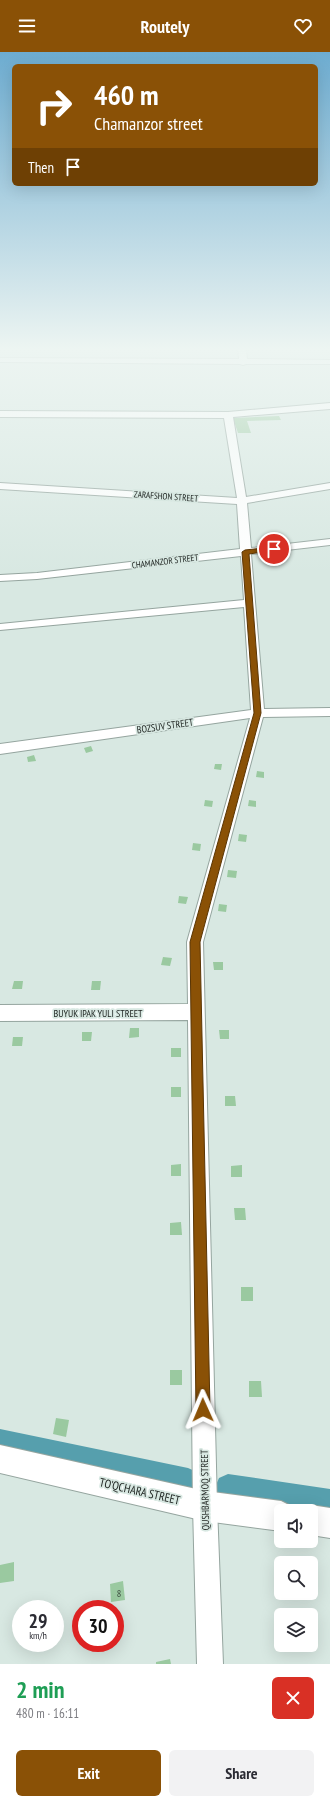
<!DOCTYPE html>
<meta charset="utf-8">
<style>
body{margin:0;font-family:"PT Sans Narrow",sans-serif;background:#f2f2f3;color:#2b2b33;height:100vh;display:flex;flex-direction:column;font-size:15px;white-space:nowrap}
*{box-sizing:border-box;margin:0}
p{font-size:13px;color:#7c7c81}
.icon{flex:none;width:22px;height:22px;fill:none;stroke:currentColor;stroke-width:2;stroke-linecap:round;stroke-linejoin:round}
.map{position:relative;height:1612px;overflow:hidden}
.panel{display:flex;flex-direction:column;background:#fff;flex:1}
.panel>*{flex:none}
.banner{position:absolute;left:12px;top:12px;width:306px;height:122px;border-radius:6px;box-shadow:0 4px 16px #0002;background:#8a5106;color:#fff;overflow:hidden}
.controls{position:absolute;left:274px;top:1452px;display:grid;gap:8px}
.controls a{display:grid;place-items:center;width:44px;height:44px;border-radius:6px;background:#fff;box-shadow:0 4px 16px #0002;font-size:20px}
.speed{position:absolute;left:12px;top:1548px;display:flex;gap:8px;font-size:20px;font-weight:700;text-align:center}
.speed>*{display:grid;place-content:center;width:52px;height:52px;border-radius:50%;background:#fff;box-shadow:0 4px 16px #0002;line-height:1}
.speed small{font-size:10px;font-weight:400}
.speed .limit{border:6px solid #d22;background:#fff;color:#111}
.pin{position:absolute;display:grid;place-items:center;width:34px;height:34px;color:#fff;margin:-17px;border:2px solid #fff;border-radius:50%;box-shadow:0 1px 4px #0007}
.me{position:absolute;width:44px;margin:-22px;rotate:359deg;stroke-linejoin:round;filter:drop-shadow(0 0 3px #0008)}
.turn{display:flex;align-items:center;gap:14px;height:84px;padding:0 16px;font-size:18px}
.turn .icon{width:52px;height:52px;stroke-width:2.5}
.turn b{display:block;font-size:28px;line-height:34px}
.then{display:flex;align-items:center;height:38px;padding:0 16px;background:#0003;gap:8px;font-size:15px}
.round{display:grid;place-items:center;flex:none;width:42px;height:42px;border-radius:6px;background:#f2f2f3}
.head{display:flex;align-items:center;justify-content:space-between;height:68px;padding:0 16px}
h1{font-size:24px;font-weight:600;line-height:30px;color:#1e9e55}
.cta{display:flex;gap:8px;margin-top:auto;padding:8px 16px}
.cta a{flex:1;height:46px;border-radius:6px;background:#8a5106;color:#fff;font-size:16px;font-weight:600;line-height:46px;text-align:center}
.cta a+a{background:#f2f2f3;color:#2b2b33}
header{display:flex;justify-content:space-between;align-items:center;height:52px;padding:0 16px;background:#8a5106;color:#fff;font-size:18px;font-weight:600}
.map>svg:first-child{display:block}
</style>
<header><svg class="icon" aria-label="menu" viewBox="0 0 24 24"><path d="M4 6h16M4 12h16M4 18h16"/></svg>Routely<svg class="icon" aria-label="heart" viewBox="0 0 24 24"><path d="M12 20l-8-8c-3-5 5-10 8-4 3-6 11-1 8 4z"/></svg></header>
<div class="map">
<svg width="330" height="1612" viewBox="0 0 330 1612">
<rect width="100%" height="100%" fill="#d8e8e2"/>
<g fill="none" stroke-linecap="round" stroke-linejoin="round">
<!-- canal -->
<g fill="#569fad" fill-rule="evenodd">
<path d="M0,1377L188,1416L197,1420L201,1429L197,1438L188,1442L0,1403Z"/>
<path d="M228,1422L330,1437V1463L228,1448L219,1444L215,1435L219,1426Z"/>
</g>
</g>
<!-- building -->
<g fill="#9ac9a0">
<path d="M279,364L281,368L247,369L251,381H238L233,366Z"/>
<path d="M91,694L93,699L86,701L84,696Z"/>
<path d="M34,703L36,709L28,710L27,705Z"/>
<path d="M215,712H222L221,718L214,717Z"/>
<path d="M257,719L264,720V726L256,725Z"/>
<path d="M205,748L213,749L212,755L204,754Z"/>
<path d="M249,748L256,749V755L248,754Z"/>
<path d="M239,782L247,783L246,790L238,789Z"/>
<path d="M193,791L201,792L200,799L192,798Z"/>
<path d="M228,818L237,819L236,826L227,825Z"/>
<path d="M179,844L188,845L186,852L178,851Z"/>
<path d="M219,852L227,853L226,860L218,859Z"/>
<path d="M163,905L172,906L170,914L161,913Z"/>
<path d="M213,910H223V918H214Z"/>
<path d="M14,929H23L22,937H12Z"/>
<path d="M92,929H101L100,938H91Z"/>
<path d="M130,976H139V985L129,986Z"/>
<path d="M219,978H229V987H220Z"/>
<path d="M82,980H92L91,989H82Z"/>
<path d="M13,985H23L22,994H12Z"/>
<rect x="171" y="996" width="10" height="9"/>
<rect x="171" y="1035" width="10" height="10"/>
<path d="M225,1044H235L236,1054H225Z"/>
<path d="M181,1112V1124H171V1113Z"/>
<path d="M242,1113V1125H231V1114Z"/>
<path d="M234,1156H245L246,1168H235Z"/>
<path d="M181,1170L182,1183H170V1171Z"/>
<rect x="241" y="1235" width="12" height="14"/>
<rect x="170" y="1318" width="12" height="15"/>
<path d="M249,1329H261L262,1345H249Z"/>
<path d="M56,1366L69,1368L66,1385L53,1382Z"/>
<path d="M14,1510V1529L0,1531V1513Z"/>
<path d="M123,1529L125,1548L111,1550L110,1532Z"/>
<path d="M306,1557L307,1563H293L292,1559Z"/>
<path d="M170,1607L171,1612H156V1610Z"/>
</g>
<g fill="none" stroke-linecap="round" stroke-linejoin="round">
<defs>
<g id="minor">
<path d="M238,295H246L247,307L330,308V312H246L243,313L240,312L0,310V306L239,307Z"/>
<path d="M330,351V357L233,365L246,445L330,431V437L247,451L251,496L330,487V493L251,502L264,657L330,656V664L263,665L203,890L217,1454L223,1612H197L193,1454L188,968L0,969V953L188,952L187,890L250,666L0,702V692L251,658L244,555L0,578V572L244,548L241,504L37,527L0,529V523L37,521L240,497L237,452L0,437V431L237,446L224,366L0,365V359L228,360Z"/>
</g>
<g id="tertiary">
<path d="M0,1393L205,1439L281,1449L291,1454L294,1459H281V1479L205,1469L0,1421Z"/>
<path d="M311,1453L330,1456V1486L311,1483V1459H300Z"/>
</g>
</defs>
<!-- minor casing -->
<use href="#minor" stroke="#95a59f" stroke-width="2"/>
<!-- tertiary casing -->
<use href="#tertiary" stroke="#95a59f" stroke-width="2"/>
<!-- minor -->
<use href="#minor" fill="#fff" fill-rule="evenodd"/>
<!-- tertiary -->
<use href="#tertiary" fill="#fff" fill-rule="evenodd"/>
</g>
<!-- sky -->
<linearGradient id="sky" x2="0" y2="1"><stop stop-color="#6dacd0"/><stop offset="0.57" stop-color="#edf5f2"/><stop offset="1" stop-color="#edf5f2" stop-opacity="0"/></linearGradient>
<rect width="330" height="521" fill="url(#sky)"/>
<!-- route -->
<path fill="#8a5106" stroke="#5a3504" d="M274,495L277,497L276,498L249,502L261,661L200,890L210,1358L208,1363L203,1365L198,1363L196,1358L190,890L254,661L242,500L245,498Z"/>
<g text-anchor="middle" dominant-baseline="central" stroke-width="3.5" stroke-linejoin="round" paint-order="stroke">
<!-- far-street labels -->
<g font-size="9" fill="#202623" stroke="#d8e8e2">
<text transform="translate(166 444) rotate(4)">ZARAFSHON STREET</text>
<text transform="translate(165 509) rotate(-7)">CHAMANZOR STREET</text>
</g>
<!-- street labels -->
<g font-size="10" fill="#202623" stroke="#d8e8e2">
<text transform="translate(165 674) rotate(-8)">BOZSUV STREET</text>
<text x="98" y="961">BUYUK IPAK YULI STREET</text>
<text transform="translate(205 1438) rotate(-91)">QUSHBARMOQ STREET</text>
</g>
<!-- near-number labels -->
<g font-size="10" fill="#3e4f42">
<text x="119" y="1541">8</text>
</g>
<!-- near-street labels -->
<g font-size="12" fill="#202623" stroke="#d8e8e2">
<text transform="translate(140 1439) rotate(13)">TO'QCHARA STREET</text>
</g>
</g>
</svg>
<div class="controls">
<a><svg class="icon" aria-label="sound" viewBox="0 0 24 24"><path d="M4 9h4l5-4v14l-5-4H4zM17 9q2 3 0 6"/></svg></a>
<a><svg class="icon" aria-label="search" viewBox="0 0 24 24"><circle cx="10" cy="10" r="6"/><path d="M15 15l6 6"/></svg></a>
<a><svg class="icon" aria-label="layers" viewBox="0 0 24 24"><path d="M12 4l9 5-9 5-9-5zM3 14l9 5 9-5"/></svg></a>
</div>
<div class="speed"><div>29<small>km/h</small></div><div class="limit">30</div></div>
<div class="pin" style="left:274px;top:497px;background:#d93025"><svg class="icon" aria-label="arrive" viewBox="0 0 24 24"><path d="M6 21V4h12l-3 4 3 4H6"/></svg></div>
<svg class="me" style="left:203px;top:1358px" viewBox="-20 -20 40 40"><path d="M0-17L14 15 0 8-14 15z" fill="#8a5106" stroke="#fff" stroke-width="4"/></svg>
<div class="banner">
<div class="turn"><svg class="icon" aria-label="right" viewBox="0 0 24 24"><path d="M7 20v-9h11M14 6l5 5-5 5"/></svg><div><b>460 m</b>Chamanzor street</div></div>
<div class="then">Then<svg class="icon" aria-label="arrive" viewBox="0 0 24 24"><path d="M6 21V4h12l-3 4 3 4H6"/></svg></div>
</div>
</div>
<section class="panel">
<div class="head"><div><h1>2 min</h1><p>480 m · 16:11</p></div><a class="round" style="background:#d93025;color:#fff"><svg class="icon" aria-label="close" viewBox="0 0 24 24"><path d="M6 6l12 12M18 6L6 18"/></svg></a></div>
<div class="cta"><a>Exit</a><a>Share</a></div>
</section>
